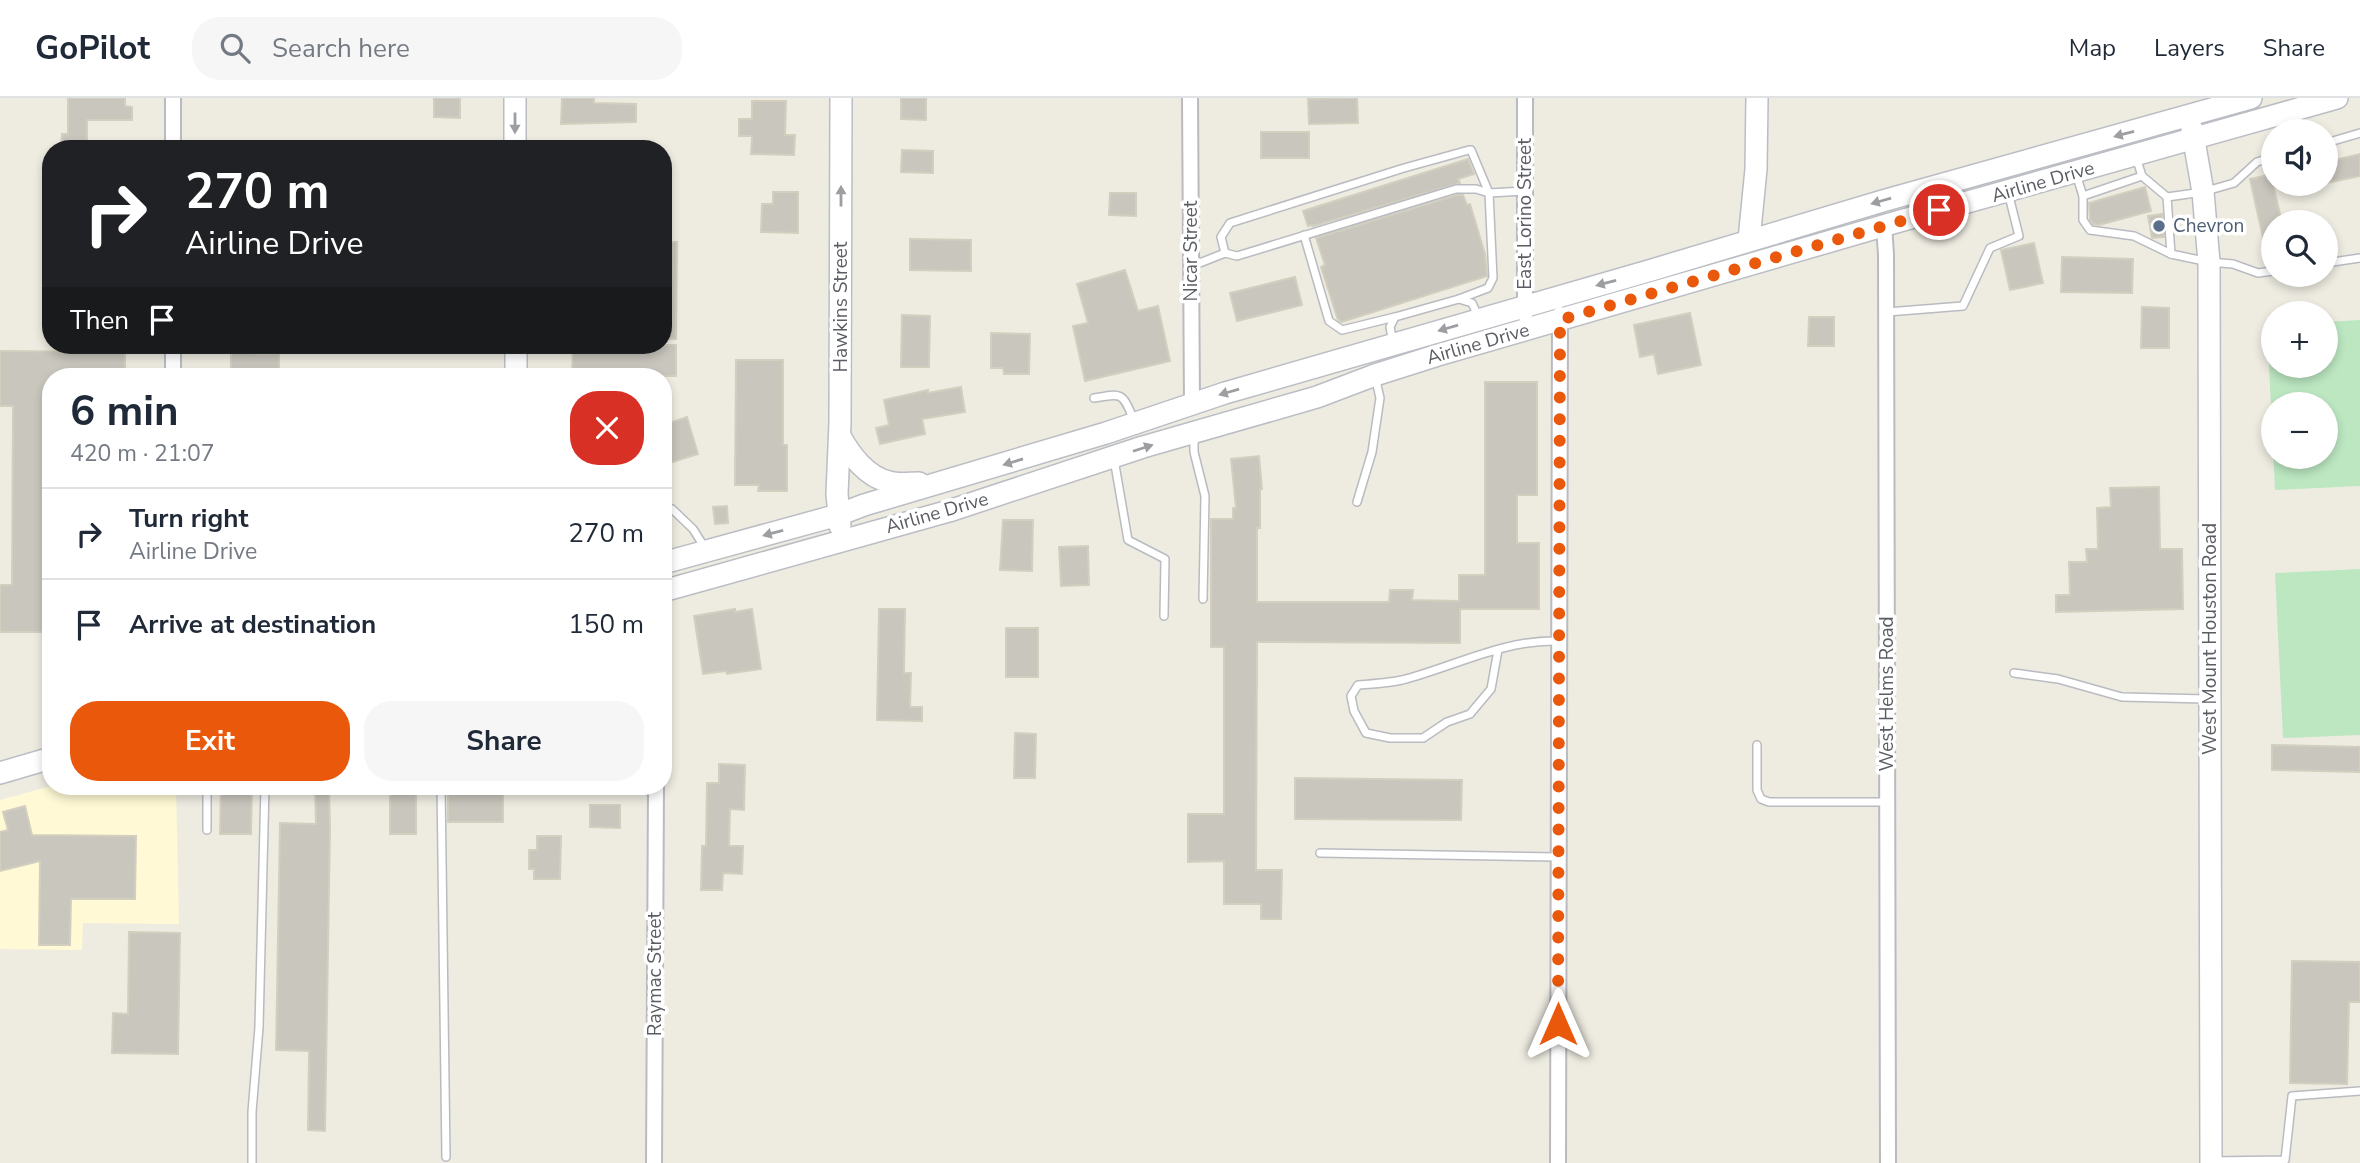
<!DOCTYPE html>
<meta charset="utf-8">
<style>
body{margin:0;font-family:"Nunito Sans",sans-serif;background:#f6f6f7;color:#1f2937;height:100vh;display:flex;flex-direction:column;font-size:26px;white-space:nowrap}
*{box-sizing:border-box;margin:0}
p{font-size:23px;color:#747a83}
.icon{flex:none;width:38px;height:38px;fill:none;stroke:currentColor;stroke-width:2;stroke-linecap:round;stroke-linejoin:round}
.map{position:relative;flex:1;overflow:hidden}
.details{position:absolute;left:42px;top:270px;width:630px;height:427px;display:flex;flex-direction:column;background:#fff;border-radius:28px;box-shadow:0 4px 10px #0003}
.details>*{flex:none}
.banner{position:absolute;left:42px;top:42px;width:630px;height:214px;border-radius:28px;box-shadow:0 4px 10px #0003;background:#202124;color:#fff;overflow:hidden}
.tools{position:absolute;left:2261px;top:21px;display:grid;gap:14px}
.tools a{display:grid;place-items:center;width:77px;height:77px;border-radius:50%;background:#fff;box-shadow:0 4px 10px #0003;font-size:35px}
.pin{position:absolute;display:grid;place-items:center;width:60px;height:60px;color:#fff;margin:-30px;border:4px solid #fff;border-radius:50%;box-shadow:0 2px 7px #0007}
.me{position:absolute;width:77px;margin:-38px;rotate:0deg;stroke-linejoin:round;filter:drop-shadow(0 0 5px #0008)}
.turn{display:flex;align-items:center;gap:24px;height:147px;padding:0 28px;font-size:32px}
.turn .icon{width:91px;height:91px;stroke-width:2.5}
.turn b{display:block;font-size:49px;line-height:60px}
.then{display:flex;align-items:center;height:66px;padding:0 28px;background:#0003;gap:14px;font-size:26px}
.round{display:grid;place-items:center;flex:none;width:74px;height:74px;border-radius:28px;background:#f6f6f7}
.headline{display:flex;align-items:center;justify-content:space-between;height:119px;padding:0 28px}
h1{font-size:42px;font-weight:700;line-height:52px}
.primary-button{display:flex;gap:14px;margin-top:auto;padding:14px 28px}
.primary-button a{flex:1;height:80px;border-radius:28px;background:#ea580c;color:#fff;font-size:28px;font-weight:700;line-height:80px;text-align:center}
.primary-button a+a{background:#f6f6f7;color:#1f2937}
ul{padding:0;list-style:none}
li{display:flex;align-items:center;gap:21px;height:91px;padding:0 28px;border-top:2px solid #e0e1e3}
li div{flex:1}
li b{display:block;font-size:26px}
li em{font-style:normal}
header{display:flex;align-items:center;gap:42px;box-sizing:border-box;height:98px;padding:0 35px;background:#fff;border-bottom:2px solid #e0e1e3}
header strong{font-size:33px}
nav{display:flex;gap:38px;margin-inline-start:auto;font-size:24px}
.search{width:490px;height:63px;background:#f6f6f7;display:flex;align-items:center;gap:18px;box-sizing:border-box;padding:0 24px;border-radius:28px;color:#747a83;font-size:26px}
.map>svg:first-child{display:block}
</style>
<header>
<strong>GoPilot</strong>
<div class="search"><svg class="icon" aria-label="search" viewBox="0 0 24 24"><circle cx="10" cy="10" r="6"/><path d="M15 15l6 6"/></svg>Search here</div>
<nav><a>Map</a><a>Layers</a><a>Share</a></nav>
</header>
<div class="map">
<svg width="2360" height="1065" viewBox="0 0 2360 1065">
<rect width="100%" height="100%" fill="#eeece1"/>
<!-- commercial -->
<path fill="#fffad5" d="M51,688H176L179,826L83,825L82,852L0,851V702Z"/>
<!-- green -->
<g fill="#bce7c1" fill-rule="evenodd">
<path d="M2360,222V388L2275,392L2267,226H2273V268H2326V224ZM2273,306H2326V359H2273Z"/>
<path d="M2360,471V637L2283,640L2275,475Z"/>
</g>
<!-- building -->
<g fill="#c9c6be" stroke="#d3cfbf" stroke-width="2">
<path d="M68,0H125V8L132,9V22H87V51H61L62,36H68Z"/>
<path d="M434,0H460V20L434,19Z"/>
<path d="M562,0H594V5L636,6V24L561,26Z"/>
<path d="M901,0H926V22L901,21Z"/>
<path d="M1340,0H1357L1358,25L1309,26L1308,1Z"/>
<path d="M752,3H786L785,37H795L794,57L751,56L752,38H739V21H752Z"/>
<rect x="1261" y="34" width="48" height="26"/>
<path d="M902,52L933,53V75L901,74Z"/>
<path d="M2360,56V78L2326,85V64Z"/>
<path d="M1468,61L1474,76L1458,81L1460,85L1313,128L1312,127L1308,128L1303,113Z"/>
<path d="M2273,76V87L2282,124H2273V157L2267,158L2250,81Z"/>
<path d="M2145,89L2151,113L2099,127L2093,126L2090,122L2089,105Z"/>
<path d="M773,94H798V135L761,134L762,106H773Z"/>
<path d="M1110,95H1136V118L1109,117Z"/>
<path d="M1457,97H1463L1467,107L1470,106L1485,156L1487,178L1342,224L1338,222L1321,169L1325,167L1316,140Z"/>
<path d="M2162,116L2164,139L2152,140L2148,118Z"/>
<path d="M910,141L971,142V173L910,172Z"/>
<path d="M663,144H677L676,241H663Z"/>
<path d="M2034,145L2043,185L2010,192L2001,152Z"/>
<path d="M2062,159L2133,161L2132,195L2061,194Z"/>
<path d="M1125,172L1138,213L1158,208L1170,263L1085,283L1073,228L1088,225L1077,186Z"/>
<path d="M1295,179L1302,207L1237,223L1230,195Z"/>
<path d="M2142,209L2169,210V250H2141Z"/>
<path d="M1690,215L1701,267L1658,276L1654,256L1640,259L1634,227Z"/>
<path d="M902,217L930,218L929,269H901Z"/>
<path d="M1809,219H1834V248H1808Z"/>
<path d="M991,235L1030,236L1029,276H1004L1003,270H991Z"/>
<path d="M231,247H256V256H279V278H231Z"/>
<path d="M588,247H676V278H572L573,250L588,251Z"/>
<path d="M0,253L125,254V278H51V534H0V487H12L13,308H0Z"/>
<path d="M736,262H783V347H787V393H758L759,387H735Z"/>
<path d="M1485,284H1537V397H1517V445H1539V511H1460V545L1257,544L1256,772H1282L1281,821H1261V806H1224V763L1188,764V716H1224V549H1211V421H1233V410H1236L1231,361L1259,358L1262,391H1260V430H1257V504H1389L1390,492H1413L1412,502L1459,503V477H1485Z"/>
<path d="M961,289L965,314L922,321L925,336L880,346L876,330L889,327L884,302L928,292V295Z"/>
<path d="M687,319L698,356L663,367V327Z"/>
<path d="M2159,389L2160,451H2182L2183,511L2056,514V497H2070L2069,464H2087L2086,451H2098L2097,410L2111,409L2110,390Z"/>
<path d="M727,408L728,425L715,426L713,409Z"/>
<path d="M1003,422H1033L1032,473L1000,472Z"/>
<path d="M1088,448L1089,487L1061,488L1059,449Z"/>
<path d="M735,511V514L752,511L761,571L727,576L726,573L703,576L694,518Z"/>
<path d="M879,511H905L904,575H911L910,609H922V623L877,622Z"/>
<rect x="1006" y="530" width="32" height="49"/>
<path d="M1015,635L1036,636L1035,680H1014Z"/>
<path d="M2272,647L2360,649V674L2272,672Z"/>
<path d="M719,666L745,667L744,712L730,711L729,748H743L742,776L723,775L722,792H701L702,748H706L707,685H719Z"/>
<path d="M1295,680L1462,682L1461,722L1295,721Z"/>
<path d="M221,688H252L251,736H220Z"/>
<path d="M315,688H329L330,729L325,1033L308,1032L309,953L276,952L280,725L316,726Z"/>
<rect x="390" y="688" width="26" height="48"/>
<rect x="448" y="688" width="55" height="36"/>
<path d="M590,707H620V730L590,729Z"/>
<path d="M25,708L32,737L136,738L135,801H71L70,847H39L40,763L0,773V734L8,732L3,714Z"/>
<path d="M537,738H561L560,781H534V771H529V752H537Z"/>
<path d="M129,834L180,835L178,956L112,955L113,915L128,916Z"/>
<path d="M2292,863L2360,864V904H2349L2347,986L2290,985Z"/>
</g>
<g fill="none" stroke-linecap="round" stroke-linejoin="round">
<defs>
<g id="lane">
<path d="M2326,45L2360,35"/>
<path d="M2136,59L2142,78L2167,99"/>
<path d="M2076,76L2083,98V122L2090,132L2134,138L2171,156L2209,164L2233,166L2258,175L2273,173"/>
<path d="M2083,98L2142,78"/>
<path d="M1304,137L1329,223L1342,232L1395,219"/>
<path d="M1225,155L1221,139L1230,125L1404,70L1469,52H1471L1489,95L1524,93"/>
<path d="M2171,156L2167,99L2203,94L2234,85L2257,64L2273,59"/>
<path d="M2326,165L2360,160"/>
<path d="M1192,168L1225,155L1237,158L1456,91H1476L1489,95L1493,180L1488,190L1459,201"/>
<path d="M1887,214L1963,208L1990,150L2019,138L2008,94"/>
<path d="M1393,245L1390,229L1395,219L1459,201L1472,205L1479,220"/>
<path d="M1094,300C1125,294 1122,296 1135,324"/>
<path d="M1194,339V354L1205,398L1203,501"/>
<path d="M1114,361L1128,442L1165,461L1164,518"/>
<path d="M1357,404L1372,354L1380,300L1375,278"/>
<path d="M663,412L672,411L693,431L705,450"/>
<path d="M1498,552L1491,591L1470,616L1447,624L1423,640H1390L1366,635L1354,613L1351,598L1358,587C1373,586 1388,585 1402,582C1453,569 1504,541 1559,543"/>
<path d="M2014,575L2058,581L2122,599L2206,601"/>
<path d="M1757,647V692L1761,701L1769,704H1887"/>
<path d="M207,688V732"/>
<path d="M441,688L446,1059"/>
<path d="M1320,755L1558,759"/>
<path d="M2212,1063L2285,1062L2292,998L2360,993"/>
<path d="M252,1065V1014L259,929L265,688"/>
</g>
<g id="street">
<path d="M1190,0L1192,305"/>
<path d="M1525,0V217"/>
<path d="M173,51V0"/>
<path d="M1884,127L1886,157L1888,1065"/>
<path d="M173,278V247"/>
<path d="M654,1065L656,688"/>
<path d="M1558,1065L1560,216"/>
</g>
<g id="secondary">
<path d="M515,0V51"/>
<path d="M2192,31L2203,94L2209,164L2211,1065"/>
<path d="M1749,142L1756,71L1757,0"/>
<path d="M516,247V278"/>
<path d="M840,338C850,357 867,379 889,384C898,387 910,385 919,385"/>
<path d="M840,428L837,396L840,325L841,0"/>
<path d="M663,465L838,417L864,407L1106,335L1225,295L1652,172L1886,102L2251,0"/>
<path d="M663,493L949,413L1143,349L1317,299L1375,277L1438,257L1893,125L2337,0"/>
<path d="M0,675L51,660"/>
</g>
</defs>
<!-- lane casing -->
<use href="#lane" stroke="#b9bbc1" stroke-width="10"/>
<!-- street casing -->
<use href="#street" stroke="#b9bbc1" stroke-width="18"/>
<!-- secondary casing -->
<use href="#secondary" stroke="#babdc4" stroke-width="24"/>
<!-- lane -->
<use href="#lane" stroke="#fff" stroke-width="7"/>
<!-- street -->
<use href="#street" stroke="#fff" stroke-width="14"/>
<!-- secondary -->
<use href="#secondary" stroke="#fff" stroke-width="21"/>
</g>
<!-- one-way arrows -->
<defs><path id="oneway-solid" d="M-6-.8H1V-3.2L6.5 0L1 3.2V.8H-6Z" transform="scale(1.75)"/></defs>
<g fill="#9c9ea1">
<use href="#oneway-solid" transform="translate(515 25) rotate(90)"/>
<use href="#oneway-solid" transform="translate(2124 36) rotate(165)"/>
<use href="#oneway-solid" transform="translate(841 98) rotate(-90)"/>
<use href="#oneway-solid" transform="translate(1881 103) rotate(164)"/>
<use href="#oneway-solid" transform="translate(1606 185) rotate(165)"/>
<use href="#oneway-solid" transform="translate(1448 230) rotate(164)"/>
<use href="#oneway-solid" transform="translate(1229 294) rotate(164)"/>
<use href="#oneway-solid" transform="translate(1143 350) rotate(-18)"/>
<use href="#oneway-solid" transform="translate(1013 364) rotate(163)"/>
<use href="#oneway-solid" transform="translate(773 435) rotate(165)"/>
</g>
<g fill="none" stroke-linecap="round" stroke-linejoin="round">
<!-- route -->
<path stroke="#ea580c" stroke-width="12" stroke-dasharray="0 21.6" d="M1558,926L1560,222L1939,112"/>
</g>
<!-- markers -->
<circle fill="#5c6f8a" stroke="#fff" stroke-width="2.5" cx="2159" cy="128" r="7"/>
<g text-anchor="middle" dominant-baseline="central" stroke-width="7" stroke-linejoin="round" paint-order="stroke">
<!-- street labels -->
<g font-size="19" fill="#5a5d63" stroke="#fff">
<text transform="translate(2043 84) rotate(-16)">Airline Drive</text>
<text transform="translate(1525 116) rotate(-90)">East Lorino Street</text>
<text transform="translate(1191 153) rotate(-90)">Nicar Street</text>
<text transform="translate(841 209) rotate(-90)">Hawkins Street</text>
<text transform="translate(1478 246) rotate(-16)">Airline Drive</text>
<text transform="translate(937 415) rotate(-16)">Airline Drive</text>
<text transform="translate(2210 541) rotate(-90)">West Mount Houston Road</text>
<text transform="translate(1887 596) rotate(-90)">West Helms Road</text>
<text transform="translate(655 876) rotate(-90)">Raymac Street</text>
</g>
<!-- service labels -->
<g font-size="19" fill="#4e5e75" stroke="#fff" text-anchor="start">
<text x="2173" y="128">Chevron</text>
</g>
</g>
</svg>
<div class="tools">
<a><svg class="icon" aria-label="sound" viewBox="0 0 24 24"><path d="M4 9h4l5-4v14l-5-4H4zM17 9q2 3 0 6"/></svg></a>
<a><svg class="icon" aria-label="search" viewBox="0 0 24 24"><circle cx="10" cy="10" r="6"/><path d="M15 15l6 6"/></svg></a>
<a>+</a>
<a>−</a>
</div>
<div class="pin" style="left:1939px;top:112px;background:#d93025"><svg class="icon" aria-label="arrive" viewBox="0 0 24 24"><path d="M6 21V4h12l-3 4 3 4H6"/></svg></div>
<svg class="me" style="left:1558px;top:926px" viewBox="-20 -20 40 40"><path d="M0-17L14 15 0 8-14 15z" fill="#ea580c" stroke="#fff" stroke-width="4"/></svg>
<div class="banner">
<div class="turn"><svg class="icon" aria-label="right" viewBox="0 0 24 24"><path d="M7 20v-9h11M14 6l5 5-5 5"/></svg><div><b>270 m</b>Airline Drive</div></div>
<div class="then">Then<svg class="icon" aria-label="arrive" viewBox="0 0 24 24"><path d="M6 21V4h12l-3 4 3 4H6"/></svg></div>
</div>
<section class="details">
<div class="headline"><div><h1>6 min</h1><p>420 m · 21:07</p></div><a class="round" style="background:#d93025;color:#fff"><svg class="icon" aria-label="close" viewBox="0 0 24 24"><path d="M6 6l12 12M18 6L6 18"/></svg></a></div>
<ul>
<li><svg class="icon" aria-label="right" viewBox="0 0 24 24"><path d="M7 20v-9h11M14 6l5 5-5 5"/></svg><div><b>Turn right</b><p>Airline Drive</p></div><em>270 m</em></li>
<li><svg class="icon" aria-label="arrive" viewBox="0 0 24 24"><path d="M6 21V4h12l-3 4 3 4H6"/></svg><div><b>Arrive at destination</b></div><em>150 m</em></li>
</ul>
<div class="primary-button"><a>Exit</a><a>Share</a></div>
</section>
</div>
